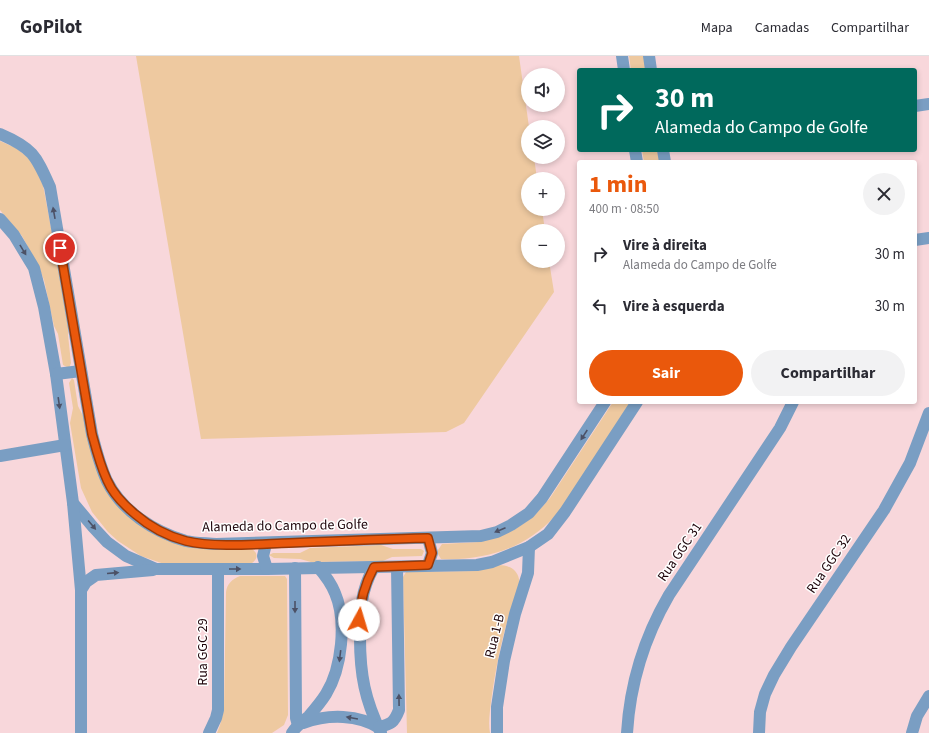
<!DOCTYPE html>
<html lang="pt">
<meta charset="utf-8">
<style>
body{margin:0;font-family:"Source Sans 3",sans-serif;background:#f2f2f3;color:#2b2b33;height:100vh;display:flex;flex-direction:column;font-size:15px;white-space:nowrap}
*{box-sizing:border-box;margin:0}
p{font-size:13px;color:#7c7c81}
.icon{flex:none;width:22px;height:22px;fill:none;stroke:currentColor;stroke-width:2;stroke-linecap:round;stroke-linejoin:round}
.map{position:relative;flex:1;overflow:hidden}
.side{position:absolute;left:577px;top:104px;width:340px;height:244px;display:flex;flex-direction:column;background:#fff;border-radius:4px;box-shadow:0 2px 6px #0003}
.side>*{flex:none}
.banner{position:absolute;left:577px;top:12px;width:340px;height:84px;border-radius:4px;box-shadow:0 2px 6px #0003;background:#00695c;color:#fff;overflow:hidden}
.fabs{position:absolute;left:521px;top:12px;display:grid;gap:8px}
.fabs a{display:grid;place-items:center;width:44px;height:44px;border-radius:50%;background:#fff;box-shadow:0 2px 6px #0003;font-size:20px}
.pin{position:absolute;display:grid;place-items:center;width:34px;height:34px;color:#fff;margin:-17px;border:2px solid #fff;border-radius:50%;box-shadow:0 1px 4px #0007}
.me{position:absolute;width:44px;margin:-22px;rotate:6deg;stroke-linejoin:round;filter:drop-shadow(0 0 3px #0008)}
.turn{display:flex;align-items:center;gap:14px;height:84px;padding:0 12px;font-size:18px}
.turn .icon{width:52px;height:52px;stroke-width:2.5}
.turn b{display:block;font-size:28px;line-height:34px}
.round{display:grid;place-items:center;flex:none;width:42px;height:42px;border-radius:21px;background:#f2f2f3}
.headline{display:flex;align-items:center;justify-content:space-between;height:68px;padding:0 12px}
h1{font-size:24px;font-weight:700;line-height:30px;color:#ea580c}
.action{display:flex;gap:8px;margin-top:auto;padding:8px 12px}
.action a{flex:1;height:46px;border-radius:24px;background:#ea580c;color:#fff;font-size:16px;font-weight:700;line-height:46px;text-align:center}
.action a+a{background:#f2f2f3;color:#2b2b33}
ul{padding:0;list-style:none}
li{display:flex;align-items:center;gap:12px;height:52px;padding:0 12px}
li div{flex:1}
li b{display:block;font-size:15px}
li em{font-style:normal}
header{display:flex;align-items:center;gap:24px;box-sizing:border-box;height:56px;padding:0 20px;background:#fff;border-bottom:1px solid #e1e1e2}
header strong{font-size:19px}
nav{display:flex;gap:22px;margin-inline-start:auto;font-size:14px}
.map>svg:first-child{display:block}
</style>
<header>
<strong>GoPilot</strong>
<nav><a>Mapa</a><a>Camadas</a><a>Compartilhar</a></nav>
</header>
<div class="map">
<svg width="929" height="677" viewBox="0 0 929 677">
<rect width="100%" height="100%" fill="#f8d7db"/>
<!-- green -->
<g fill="#eec9a0">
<path d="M136,0H519L529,71H528V101H534L537,123H528V153H542L545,175H528V205H549L554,236L464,367L446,376L201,383Z"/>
<path d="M629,0H645L647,14H631Z"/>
<path d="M0,85L16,92L31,104L43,129L69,268L68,279L71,307L69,312L63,309L58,278L54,270L44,224L38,209L22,180L0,154Z"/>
<path d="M642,94H658L660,106H644Z"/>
<path d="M72,322L74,324L78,350L85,364L95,410L146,474L252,493C258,497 258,503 252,507L167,509L141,500L118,485L108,476L92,456L81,432L70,367L73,352L69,327Z"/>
<path d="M613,346H631C616,369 601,392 586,415C576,430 567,447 555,460C525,493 484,505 441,503L438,498V494L442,488L479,486L514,474L534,460L550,442Z"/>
<path d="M381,489L393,493H421L424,495L422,500L392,501L383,505L311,506L300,503L274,502L269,499L273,497H300L310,492Z"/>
<path d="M498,509C508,509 517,513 519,523C521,533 513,546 510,556C501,585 495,616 491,646C490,656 488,667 490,677H407L403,521L406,516L477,515Z"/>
<path d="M240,520H285L287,523L288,659L284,669L272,677H217L220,669L224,653L226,536C227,528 232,523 240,520Z"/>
</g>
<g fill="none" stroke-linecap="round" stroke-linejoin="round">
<!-- minor -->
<g stroke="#7a9ec3" stroke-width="12">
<path d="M622,0L624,14"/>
<path d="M649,0L651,14"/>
<path d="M915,50L929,48"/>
<path d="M0,78C33,92 36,100 50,131L92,378C96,394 100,410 107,425C122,455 154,476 186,485C195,487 206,487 216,488L481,480L497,476L511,469L529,457L542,442L605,346"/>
<path d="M635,94L637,106"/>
<path d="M663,94L665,106"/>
<path d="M0,163L14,179L34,212L44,251L56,318L73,447L93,471L107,486L126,500L156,513H267L477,509L492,506L529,491L548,478L565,456L637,346"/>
<path d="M915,184L929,182"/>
<path d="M56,318L81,315"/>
<path d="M0,400L65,389"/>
<path d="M73,447L81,534V677"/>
<path d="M428,482L432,497L428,509"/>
<path d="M266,488L263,500L267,513"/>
<path d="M374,511C361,534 359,557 360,582C360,619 365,644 381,677"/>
<path d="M295,512L296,662L298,669"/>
<path d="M81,534L86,526L96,519L153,514"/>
<path d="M303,667C328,658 359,658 381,673"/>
<path d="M379,671C391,668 394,667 399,654L397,511"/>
<path d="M209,677L216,662L218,654V513"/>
<path d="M292,677C296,670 303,665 309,660C315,653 321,646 326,638C342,612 347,565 335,537C331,527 325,519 318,511"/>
<path d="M497,677V651L504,605L515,558L528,517L529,491"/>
<path d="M627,677C630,627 644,582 669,539L780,372L793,346"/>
<path d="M759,677L760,656L765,638L774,619L791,591L884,454L910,407L929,357"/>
<path d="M912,677L917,660L929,640"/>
</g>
</g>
<!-- one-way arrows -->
<defs><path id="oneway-solid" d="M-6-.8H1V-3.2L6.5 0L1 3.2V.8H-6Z"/></defs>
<g fill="#4c5166">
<use href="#oneway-solid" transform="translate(54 157) rotate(-100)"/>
<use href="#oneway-solid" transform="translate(23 194) rotate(59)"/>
<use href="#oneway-solid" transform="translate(59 347) rotate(82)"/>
<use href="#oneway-solid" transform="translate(584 379) rotate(123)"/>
<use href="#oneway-solid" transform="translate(92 469) rotate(50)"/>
<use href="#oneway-solid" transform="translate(500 474) rotate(157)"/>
<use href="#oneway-solid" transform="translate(235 513)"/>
<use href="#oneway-solid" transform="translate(113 517) rotate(-5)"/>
<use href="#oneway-solid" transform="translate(295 551) rotate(90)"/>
<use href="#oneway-solid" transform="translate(340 600) rotate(97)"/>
<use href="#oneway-solid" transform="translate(399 644) rotate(-91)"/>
<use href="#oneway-solid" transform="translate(352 662) rotate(-170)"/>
</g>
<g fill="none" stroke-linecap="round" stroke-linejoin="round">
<defs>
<path id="route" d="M60,192L92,378C96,393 100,409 107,424C113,438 124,449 135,458C150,471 167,480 186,485C214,492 259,488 289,487C335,485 381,483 428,482L432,497L428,509L374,511C365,528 360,545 359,564"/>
</defs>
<!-- route casing -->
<use href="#route" stroke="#983908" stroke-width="10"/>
<!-- route -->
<use href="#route" stroke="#ea580c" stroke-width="7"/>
</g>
<g text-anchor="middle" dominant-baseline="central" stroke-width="3" stroke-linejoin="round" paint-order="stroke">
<!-- street labels -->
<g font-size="14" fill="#1e040a" stroke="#fff">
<text transform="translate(285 470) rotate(-1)">Alameda do Campo de Golfe</text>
<text transform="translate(680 496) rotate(-56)">Rua GGC 31</text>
<text transform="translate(829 508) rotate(-56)">Rua GGC 32</text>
<text transform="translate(495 580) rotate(-76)">Rua 1-B</text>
<text transform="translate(203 596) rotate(-90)">Rua GGC 29</text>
</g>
</g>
</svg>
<div class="fabs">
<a><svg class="icon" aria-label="sound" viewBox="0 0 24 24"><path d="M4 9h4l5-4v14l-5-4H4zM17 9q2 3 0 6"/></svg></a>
<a><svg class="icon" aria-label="layers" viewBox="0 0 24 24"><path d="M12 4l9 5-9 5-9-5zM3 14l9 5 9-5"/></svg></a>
<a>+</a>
<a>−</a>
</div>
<div class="pin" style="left:60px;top:192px;background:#d93025"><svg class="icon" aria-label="arrive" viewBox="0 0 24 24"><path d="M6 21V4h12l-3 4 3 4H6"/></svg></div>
<svg class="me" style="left:359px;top:564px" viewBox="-20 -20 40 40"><circle r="19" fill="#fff"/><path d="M0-13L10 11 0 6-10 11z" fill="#ea580c"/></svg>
<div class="banner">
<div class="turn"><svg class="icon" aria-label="right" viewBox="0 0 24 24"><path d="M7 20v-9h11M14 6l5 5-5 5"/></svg><div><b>30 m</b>Alameda do Campo de Golfe</div></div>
</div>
<section class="side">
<div class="headline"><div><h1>1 min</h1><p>400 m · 08:50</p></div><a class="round"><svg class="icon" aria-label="close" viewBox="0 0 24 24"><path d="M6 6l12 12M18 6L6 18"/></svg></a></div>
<ul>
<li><svg class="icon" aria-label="right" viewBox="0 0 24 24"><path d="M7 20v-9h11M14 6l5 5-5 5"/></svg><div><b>Vire à direita</b><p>Alameda do Campo de Golfe</p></div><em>30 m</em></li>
<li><svg class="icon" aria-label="left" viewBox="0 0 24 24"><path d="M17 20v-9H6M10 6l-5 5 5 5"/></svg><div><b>Vire à esquerda</b></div><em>30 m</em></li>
</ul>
<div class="action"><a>Sair</a><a>Compartilhar</a></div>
</section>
</div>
